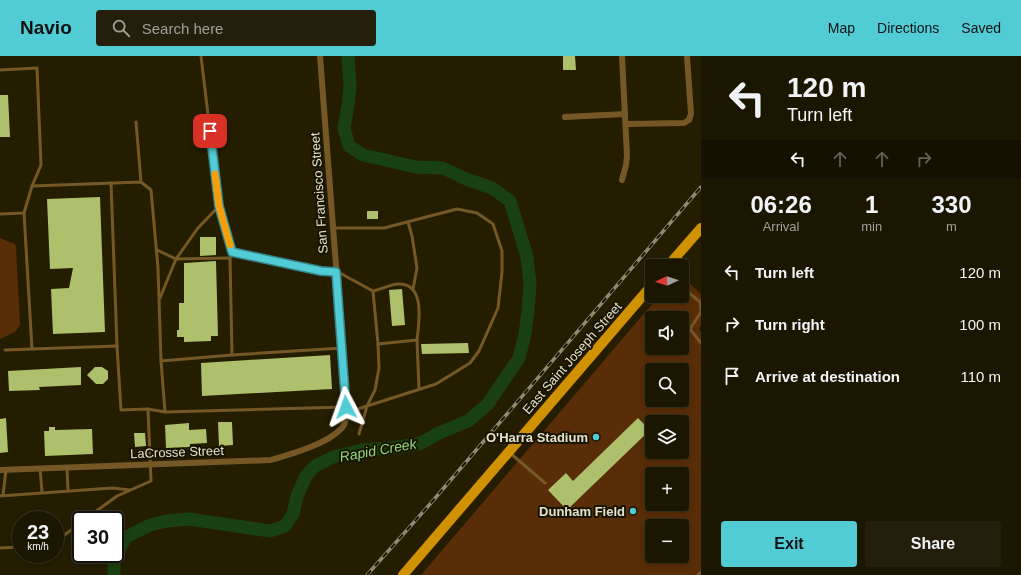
<!DOCTYPE html>
<meta charset="utf-8">
<style>
body{margin:0;font-family:Helvetica,sans-serif;background:#241f0a;color:#f1f3f6;height:100vh;display:flex;flex-direction:column;font-size:15px;white-space:nowrap}
*{box-sizing:border-box;margin:0}
p{font-size:13px;color:#a09f99}
.icon{flex:none;width:22px;height:22px;fill:none;stroke:currentColor;stroke-width:2;stroke-linecap:round;stroke-linejoin:round}
.map{position:relative;flex:1;overflow:hidden}
.panel{display:flex;flex-direction:column;background:#1b1600;width:320px}
.panel>*{flex:none}
.top-card{background:#1b1600;color:#f1f3f6;overflow:hidden}
.needle{width:26px;rotate:267deg}
.tools{position:absolute;left:645px;top:203px;display:grid;gap:8px}
.tools a{display:grid;place-items:center;width:44px;height:44px;border-radius:4px;background:#1b1600;box-shadow:0 2px 6px #0003,0 0 0 1px #393522;font-size:20px}
.speed{position:absolute;left:12px;top:455px;display:flex;gap:8px;font-size:20px;font-weight:700;text-align:center}
.speed>*{display:grid;place-content:center;width:52px;height:52px;border-radius:50%;background:#1b1600;box-shadow:0 2px 6px #0003,0 0 0 1px #393522;line-height:1}
.speed small{font-size:10px;font-weight:400}
.speed .limit{border:2px solid #111;border-radius:6px;background:#fff;color:#111}
.pin{position:absolute;display:grid;place-items:center;width:34px;height:34px;color:#fff;margin:-17px;border-radius:8px;box-shadow:0 2px 6px #0006}
.me{position:absolute;width:44px;margin:-22px;rotate:356deg;stroke-linejoin:round;filter:drop-shadow(0 0 3px #0008)}
.turn{display:flex;align-items:center;gap:14px;height:84px;padding:0 20px;font-size:18px}
.turn .icon{width:52px;height:52px;stroke-width:2.5}
.turn b{display:block;font-size:28px;line-height:34px}
.lanes{display:flex;align-items:center;height:38px;padding:0 20px;background:#0003;justify-content:center;gap:20px;direction:ltr}
.lanes .off{opacity:.35}
.eta{display:flex;justify-content:space-evenly;align-items:center;height:68px;text-align:center}
.eta b{font-size:24px;font-weight:700;line-height:28px}
.button{display:flex;gap:8px;margin-top:auto;padding:8px 20px}
.button a{flex:1;height:46px;border-radius:4px;background:#51ccd5;color:#111;font-size:16px;font-weight:700;line-height:46px;text-align:center}
.button a+a{background:#241f0a;color:#f1f3f6}
ul{padding:0;list-style:none}
li{display:flex;align-items:center;gap:12px;height:52px;padding:0 20px}
li div{flex:1}
li b{display:block;font-size:15px}
li em{font-style:normal}
header{display:flex;align-items:center;gap:24px;box-sizing:border-box;height:56px;padding:0 20px;background:#51ccd5;color:#111}
header strong{font-size:19px}
nav{display:flex;gap:22px;margin-inline-start:auto;font-size:14px}
.search{width:280px;height:36px;background:#241f0a;display:flex;align-items:center;gap:10px;box-sizing:border-box;padding:0 14px;border-radius:4px;color:#a09f99;font-size:15px}
main{display:flex;flex:1;min-height:0}
.map>svg:first-child{display:block}
</style>
<header>
<strong>Navio</strong>
<div class="search"><svg class="icon" aria-label="search" viewBox="0 0 24 24"><circle cx="10" cy="10" r="6"/><path d="M15 15l6 6"/></svg>Search here</div>
<nav><a>Map</a><a>Directions</a><a>Saved</a></nav>
</header>
<main>
<div class="map">
<svg width="701" height="519" viewBox="0 0 701 519">
<rect width="100%" height="100%" fill="#241d00"/>
<!-- green -->
<g fill="#582d07" fill-rule="evenodd">
<path d="M0,182L15,188L16,191L20,269L15,276L0,283Z"/>
<path d="M682,220L701,238V269L699,273L701,276V519H421L659,240H682ZM652,262H682V292H652ZM652,314H682V344H652ZM652,366H682V396H652ZM652,418H682V448H652ZM652,470H682V500H652Z"/>
</g>
<g fill="none" stroke-linecap="round" stroke-linejoin="round">
<!-- river -->
<path stroke="#19410f" stroke-width="13" d="M114,519V504L126,481L150,469L167,465L189,463L270,475L285,470L293,458L297,440L306,420L315,410L333,401L362,394L391,392L419,388L441,376L468,365L487,349L519,302L525,278L528,255L530,228L527,201L510,145L492,132L466,123L443,112L416,111L363,99L349,90L344,72L348,49L350,31L348,0"/>
</g>
<!-- building -->
<g fill="#aec06c">
<path d="M563,0H575L576,14H563Z"/>
<path d="M0,39H8L10,81H0Z"/>
<path d="M100,141L105,276L53,278L51,233L69,232L73,212L50,213L47,143Z"/>
<rect x="367" y="155" width="11" height="8"/>
<path d="M200,181H216V199L200,200Z"/>
<path d="M216,205L218,280H211V285L184,286V281H177V274H179V247H184V207Z"/>
<path d="M402,233L405,269L392,270L389,234Z"/>
<path d="M468,287L469,297L422,298L421,288Z"/>
<path d="M330,299L332,333L202,340L201,307Z"/>
<path d="M81,311V329L39,331L40,334L9,335L8,315Z"/>
<path d="M95,311H102L108,315V323L103,328H96L87,319Z"/>
<path d="M6,362L8,396L0,397V363Z"/>
<path d="M638,362L650,374L567,454L548,434L566,417L573,425Z"/>
<path d="M218,366H232L233,389L219,390Z"/>
<path d="M189,367V374L206,373L207,387L190,388V391L166,392L165,369Z"/>
<path d="M49,371H55V374L92,373L93,398L45,400L44,375H49Z"/>
<path d="M134,377H145L146,390L135,391Z"/>
</g>
<g fill="none" stroke-linecap="round" stroke-linejoin="round">
<!-- lane -->
<g stroke="#765826" stroke-width="3">
<path d="M201,0L219,150L232,196L321,215H336L373,235C381,233 390,229 397,228C426,226 419,266 417,284L378,288L379,312L375,334L367,350L346,357"/>
<path d="M0,14L37,12L41,109L32,130L24,157L0,158"/>
<path d="M136,66L141,126"/>
<path d="M111,127L117,290"/>
<path d="M32,130L141,126L151,134L158,212L161,305L165,356"/>
<path d="M24,157L32,293L117,290L121,354L148,353L165,356L346,351"/>
<path d="M408,166L412,180L417,212L413,233"/>
<path d="M333,172H384L457,153L477,157L493,168L502,195V216L498,252L479,295L470,307L436,328L367,350L359,378"/>
<path d="M157,194L176,203L230,202"/>
<path d="M682,231L700,246L701,255"/>
<path d="M373,235L378,288"/>
<path d="M160,242L176,203L198,172L219,150"/>
<path d="M701,256L690,273L701,287"/>
<path d="M417,284L419,333"/>
<path d="M5,294L32,293"/>
<path d="M232,299L342,292"/>
<path d="M161,305L232,299L230,202L232,196"/>
<path d="M510,397L545,427"/>
<path d="M40,412L42,436"/>
<path d="M67,412L68,434"/>
<path d="M3,439L6,414"/>
<path d="M0,440L112,432L130,434"/>
<path d="M84,464L117,440L151,425L148,353"/>
<path d="M55,484L63,480L81,467"/>
<path d="M0,492L21,491"/>
<path d="M698,519L701,516"/>
</g>
<!-- street -->
<g stroke="#765826" stroke-width="6">
<path d="M565,61L625,58"/>
<path d="M626,68L684,67L689,64L691,58L687,0"/>
<path d="M622,124L626,109L627,100L622,0"/>
<path d="M0,414L271,404C291,398 332,387 344,369C346,365 346,358 347,354L320,0"/>
</g>
<!-- primary -->
<g stroke="#d09102" stroke-width="10">
<path d="M668,210L701,172"/>
<path d="M403,519L652,229"/>
</g>
<defs>
<path id="rail" d="M367,519L431,447L701,131"/>
</defs>
<!-- rail casing -->
<use href="#rail" stroke="#8f8a73" stroke-width="3.5"/>
<!-- rail -->
<use href="#rail" stroke="#191400" stroke-width="2" stroke-dasharray="6" stroke-linecap="butt"/>
</g>
<g fill="none" stroke-linecap="round" stroke-linejoin="round">
<defs>
<path id="route" d="M210,75L219,150L232,196L321,215L336,216L346,351"/>
</defs>
<!-- route casing -->
<use href="#route" stroke="#35858a" stroke-width="10"/>
<!-- route -->
<use href="#route" stroke="#51ccd5" stroke-width="7"/>
<!-- slow -->
<path stroke="#f59e0b" stroke-width="7" d="M215,118L219,150L230,189"/>
</g>
<!-- markers -->
<g fill="#51ccd5" stroke="#191400" stroke-width="1.5">
<circle cx="596" cy="381" r="4"/>
<circle cx="633" cy="455" r="4"/>
</g>
<g text-anchor="middle" dominant-baseline="central" stroke-width="4" stroke-linejoin="round" paint-order="stroke">
<!-- street labels -->
<g font-size="13" fill="#e4e1ce" stroke="#191400">
<text transform="translate(319 137) rotate(-94)">San Francisco Street</text>
<text transform="translate(572 302) rotate(-49)">East Saint Joseph Street</text>
<text transform="translate(177 396) rotate(-2)">LaCrosse Street</text>
</g>
<!-- poi labels -->
<g font-size="13" font-weight="bold" fill="#e4e1ce" stroke="#191400" text-anchor="end">
<text x="588" y="381">O'Harra Stadium</text>
<text x="625" y="455">Dunham Field</text>
</g>
<!-- water labels -->
<g font-size="14" font-style="italic" fill="#8fd87f" stroke="#191400">
<text transform="translate(378 394) rotate(-10)">Rapid Creek</text>
</g>
</g>
</svg>
<div class="tools">
<a><svg class="needle" viewBox="-14 -14 28 28"><path d="M0-13l5 13h-10z" fill="#e53935"/><path d="M0 13l5-13h-10z" fill="#a09f99"/></svg></a>
<a><svg class="icon" aria-label="sound" viewBox="0 0 24 24"><path d="M4 9h4l5-4v14l-5-4H4zM17 9q2 3 0 6"/></svg></a>
<a><svg class="icon" aria-label="search" viewBox="0 0 24 24"><circle cx="10" cy="10" r="6"/><path d="M15 15l6 6"/></svg></a>
<a><svg class="icon" aria-label="layers" viewBox="0 0 24 24"><path d="M12 4l9 5-9 5-9-5zM3 14l9 5 9-5"/></svg></a>
<a>+</a>
<a>−</a>
</div>
<div class="speed"><div>23<small>km/h</small></div><div class="limit">30</div></div>
<div class="pin" style="left:210px;top:75px;background:#d93025"><svg class="icon" aria-label="arrive" viewBox="0 0 24 24"><path d="M6 21V4h12l-3 4 3 4H6"/></svg></div>
<svg class="me" style="left:346px;top:351px" viewBox="-20 -20 40 40"><path d="M0-17L14 15 0 8-14 15z" fill="#51ccd5" stroke="#fff" stroke-width="4"/></svg>
</div>
<section class="panel">
<div class="top-card">
<div class="turn"><svg class="icon" aria-label="left" viewBox="0 0 24 24"><path d="M17 20v-9H6M10 6l-5 5 5 5"/></svg><div><b>120 m</b>Turn left</div></div>
<div class="lanes"><svg class="icon" aria-label="left" viewBox="0 0 24 24"><path d="M17 20v-9H6M10 6l-5 5 5 5"/></svg><svg class="icon off" aria-label="ahead" viewBox="0 0 24 24"><path d="M12 20V5M6 11l6-6 6 6"/></svg><svg class="icon off" aria-label="ahead" viewBox="0 0 24 24"><path d="M12 20V5M6 11l6-6 6 6"/></svg><svg class="icon off" aria-label="right" viewBox="0 0 24 24"><path d="M7 20v-9h11M14 6l5 5-5 5"/></svg></div>
</div>
<div class="eta">
<div><b>06:26</b><p>Arrival</p></div>
<div><b>1</b><p>min</p></div>
<div><b>330</b><p>m</p></div>
</div>
<ul>
<li><svg class="icon" aria-label="left" viewBox="0 0 24 24"><path d="M17 20v-9H6M10 6l-5 5 5 5"/></svg><div><b>Turn left</b></div><em>120 m</em></li>
<li><svg class="icon" aria-label="right" viewBox="0 0 24 24"><path d="M7 20v-9h11M14 6l5 5-5 5"/></svg><div><b>Turn right</b></div><em>100 m</em></li>
<li><svg class="icon" aria-label="arrive" viewBox="0 0 24 24"><path d="M6 21V4h12l-3 4 3 4H6"/></svg><div><b>Arrive at destination</b></div><em>110 m</em></li>
</ul>
<div class="button"><a>Exit</a><a>Share</a></div>
</section>
</main>
